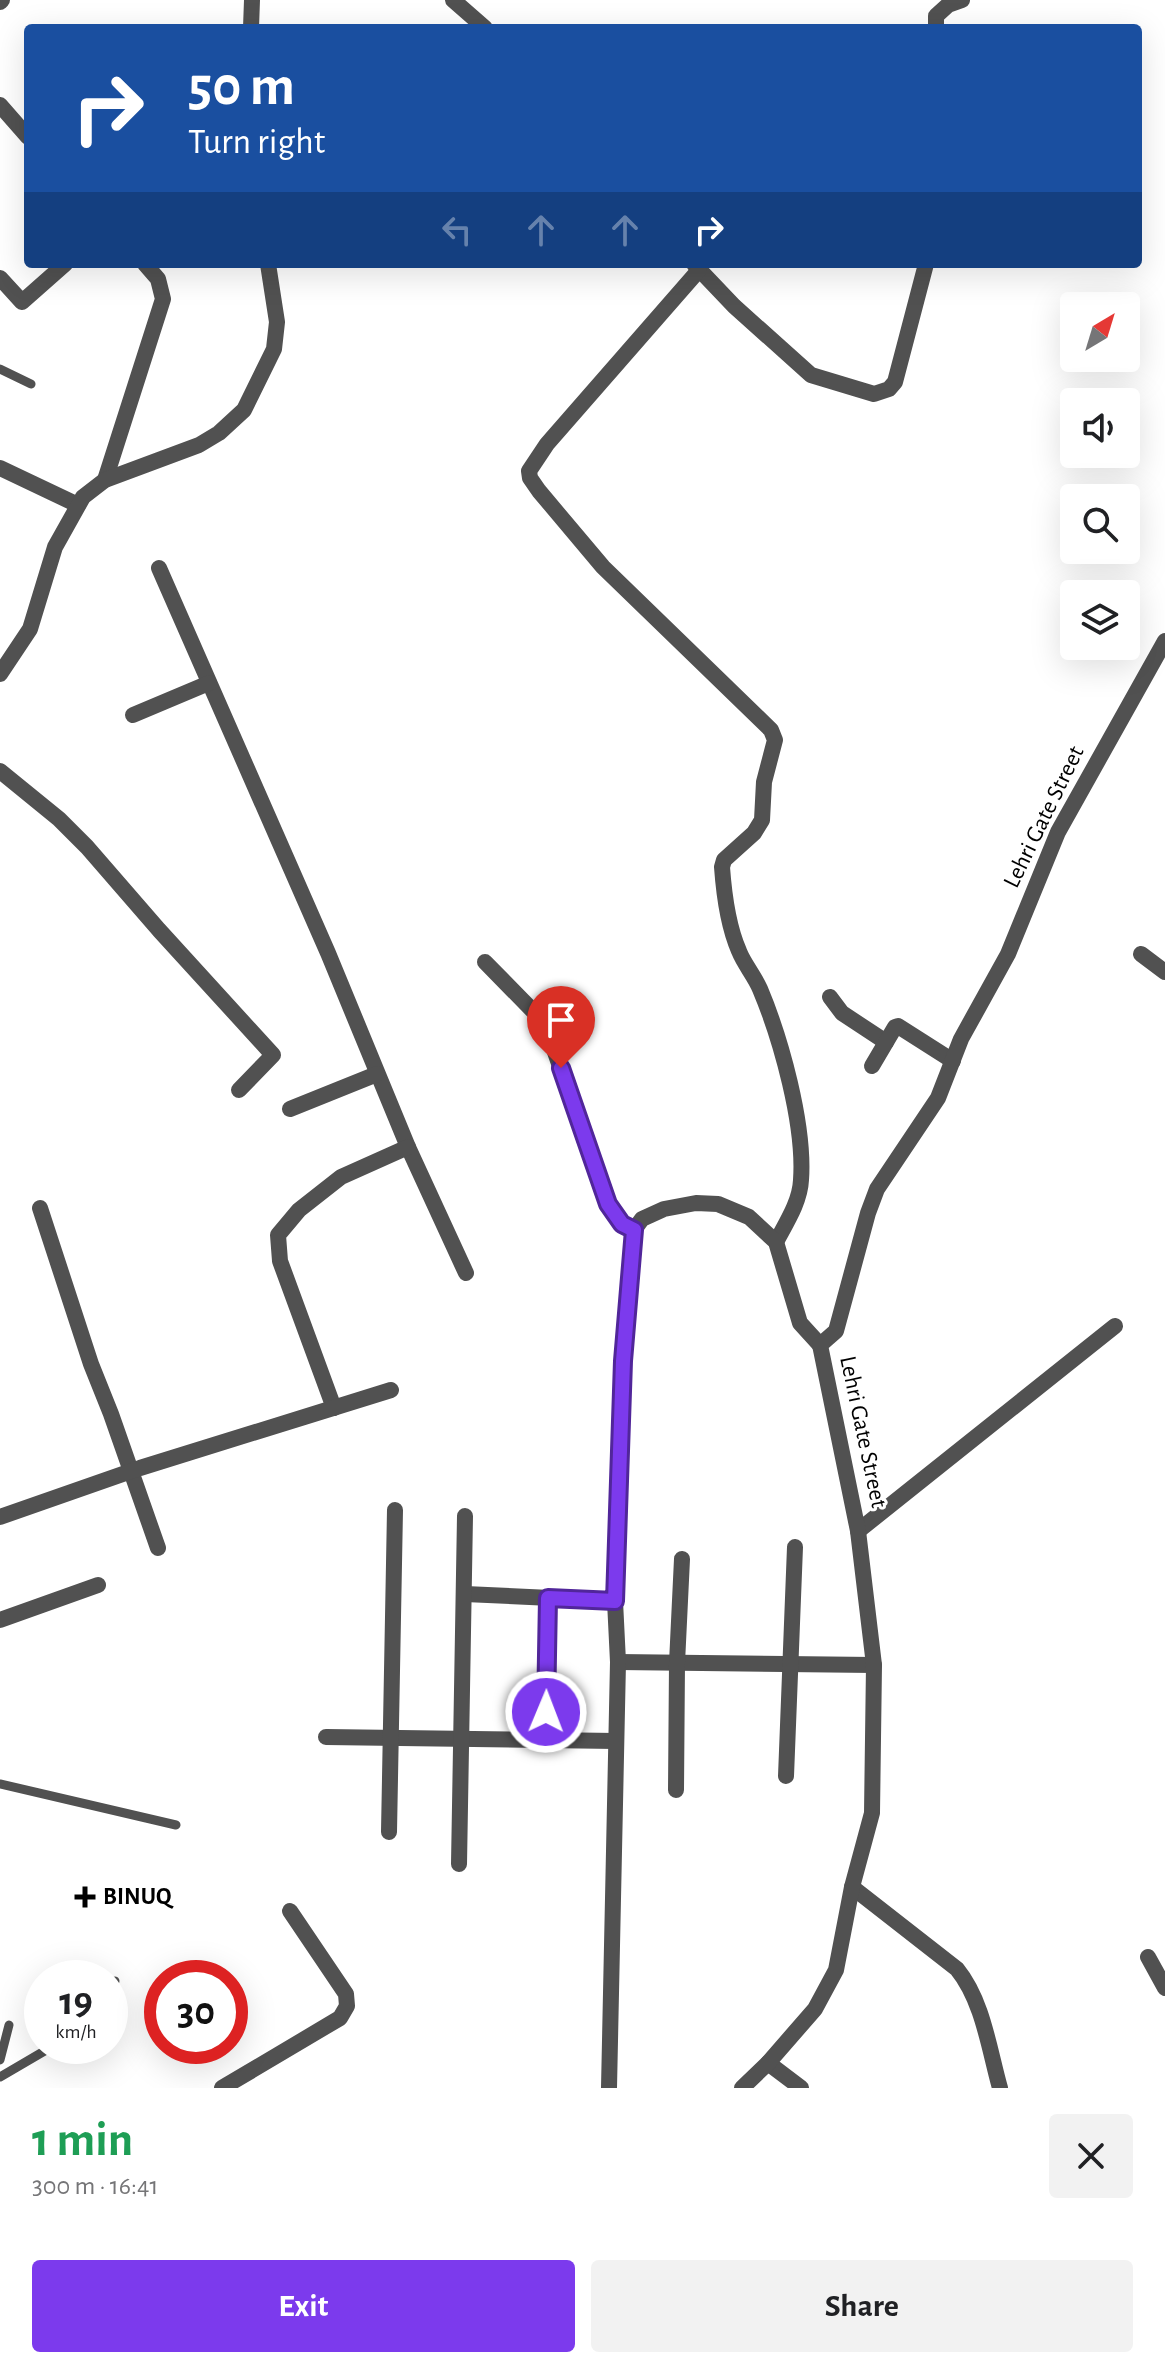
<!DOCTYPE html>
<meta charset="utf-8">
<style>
body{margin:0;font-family:"Alegreya Sans",sans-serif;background:#f2f2f2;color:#202124;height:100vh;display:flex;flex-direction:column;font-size:30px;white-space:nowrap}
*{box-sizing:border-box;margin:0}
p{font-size:26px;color:#757577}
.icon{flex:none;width:44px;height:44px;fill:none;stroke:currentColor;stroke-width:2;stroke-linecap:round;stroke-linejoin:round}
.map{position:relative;height:2088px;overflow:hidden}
.side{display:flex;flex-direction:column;background:#fff;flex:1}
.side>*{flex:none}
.guide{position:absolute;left:24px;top:24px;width:1118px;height:244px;border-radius:8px;box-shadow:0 8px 32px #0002;background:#1a4fa0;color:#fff;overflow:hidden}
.needle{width:52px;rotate:38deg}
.tools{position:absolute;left:1060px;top:292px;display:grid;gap:16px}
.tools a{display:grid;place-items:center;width:80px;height:80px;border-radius:8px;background:#fff;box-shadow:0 8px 32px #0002;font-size:40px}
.speed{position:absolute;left:24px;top:1960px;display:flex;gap:16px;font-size:40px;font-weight:700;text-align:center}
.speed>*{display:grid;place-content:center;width:104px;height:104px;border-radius:50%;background:#fff;box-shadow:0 8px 32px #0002;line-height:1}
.speed small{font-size:20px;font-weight:400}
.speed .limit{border:12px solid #d22;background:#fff;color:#111}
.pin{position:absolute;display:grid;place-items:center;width:68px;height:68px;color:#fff;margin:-82px -34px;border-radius:50% 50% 50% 0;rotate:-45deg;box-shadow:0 0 8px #0007}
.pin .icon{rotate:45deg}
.me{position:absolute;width:88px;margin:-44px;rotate:1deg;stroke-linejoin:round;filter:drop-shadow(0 0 6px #0008)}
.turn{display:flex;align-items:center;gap:28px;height:168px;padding:0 32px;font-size:36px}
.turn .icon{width:104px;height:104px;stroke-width:2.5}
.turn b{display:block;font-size:56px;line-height:68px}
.lanes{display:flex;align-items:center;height:76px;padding:0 32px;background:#0003;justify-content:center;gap:40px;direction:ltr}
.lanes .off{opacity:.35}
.round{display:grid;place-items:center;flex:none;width:84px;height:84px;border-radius:8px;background:#f2f2f2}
.head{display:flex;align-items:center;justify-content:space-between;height:136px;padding:0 32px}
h1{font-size:48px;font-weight:700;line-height:60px;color:#1e9e55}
.primary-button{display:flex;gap:16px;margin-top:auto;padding:16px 32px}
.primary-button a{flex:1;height:92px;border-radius:8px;background:#7c3aed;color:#fff;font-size:32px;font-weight:700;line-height:92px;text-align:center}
.primary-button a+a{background:#f2f2f2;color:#202124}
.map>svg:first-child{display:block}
</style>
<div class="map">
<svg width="1165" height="2088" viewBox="0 0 1165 2088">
<rect width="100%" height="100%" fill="#fff"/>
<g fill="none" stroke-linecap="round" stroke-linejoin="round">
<!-- lane -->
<g stroke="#515151" stroke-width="9">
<path d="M0,369L31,384"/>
<path d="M0,1784L176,1825"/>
<path d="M110,1996L115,1981"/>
<path d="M0,2060L9,2025"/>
<path d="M0,2077L53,2046"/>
</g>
<!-- street -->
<g stroke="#515151" stroke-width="16">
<path d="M453,0L485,28"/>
<path d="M0,2L2,0"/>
<path d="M251,28L252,0"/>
<path d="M936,28V16L948,5L962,0"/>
<path d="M0,105L28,137"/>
<path d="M694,264L734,306L811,375L874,394L889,389L895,382L926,264"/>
<path d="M699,270L547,444L529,471L530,478L539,491L603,567L771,730L775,740L764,782L762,820L754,833L724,860L722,867C724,895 728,926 739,951C744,964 754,975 760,989C781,1039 805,1125 801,1180C800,1202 786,1223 776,1242"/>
<path d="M0,278L22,302L65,264"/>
<path d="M0,468L78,505"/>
<path d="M105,480L163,299L158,279L145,264"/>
<path d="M159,568L328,953L408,1147L466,1273"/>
<path d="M0,674L30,629L55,547L83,497L105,480L199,445L219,433L244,410L274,349L277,322L268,264"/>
<path d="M133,715L209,683"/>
<path d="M0,771L59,819L87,847L159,930L273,1055L239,1090"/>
<path d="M1141,954L1165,972"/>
<path d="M485,962L537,1015L547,1029L608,1204L622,1224L634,1230"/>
<path d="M830,997L842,1013L886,1042"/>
<path d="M872,1066L895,1027L898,1026L953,1061"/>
<path d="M290,1109L377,1074"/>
<path d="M40,1208L91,1364L111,1414L158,1548"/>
<path d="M334,1408L280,1261L278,1235L299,1210L341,1177L408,1147"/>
<path d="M0,1517L140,1468L391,1390"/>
<path d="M858,1531L1115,1326"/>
<path d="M465,1594L615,1601"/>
<path d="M0,1620L98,1585"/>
<path d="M618,1662L874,1665"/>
<path d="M326,1737L616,1741"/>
<path d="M545,1740L548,1598"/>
<path d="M786,1776L795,1547"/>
<path d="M676,1790L677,1663L682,1559"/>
<path d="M389,1832L395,1510"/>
<path d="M459,1864L465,1516"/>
<path d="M852,1887L957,1969C983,2001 989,2049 1000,2088"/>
<path d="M1148,1957L1165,1988"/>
<path d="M768,2063L801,2088"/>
<path d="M222,2088L340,2018L347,2006L346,1994L290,1911"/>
<path d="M609,2088L618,1662L615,1601L623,1361L634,1230L642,1219L664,1209L696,1203L718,1204L749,1217L776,1242L800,1323L820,1345"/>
<path d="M742,2088L768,2063L815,2009L836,1970L852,1887L872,1813L874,1665L858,1531L820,1345L836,1331L868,1213L877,1189L938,1098L961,1039L1008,954L1058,832L1165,641"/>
</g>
</g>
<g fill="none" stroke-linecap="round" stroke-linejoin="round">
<defs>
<path id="route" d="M546,1712L548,1598L615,1601L623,1361L634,1230L622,1224L608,1204L561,1068"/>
</defs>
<!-- route casing -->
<use href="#route" stroke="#51269a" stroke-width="20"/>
<!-- route -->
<use href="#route" stroke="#7c3aed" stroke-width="14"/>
</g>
<!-- markers -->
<path fill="#000" stroke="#fff" stroke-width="3" d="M81 1885h8v8h8v8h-8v8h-8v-8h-8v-8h8z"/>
<g text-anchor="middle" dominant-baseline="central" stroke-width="6" stroke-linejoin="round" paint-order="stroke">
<!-- street labels -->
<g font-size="24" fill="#000" stroke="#fff">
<text transform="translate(1044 817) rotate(-64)">Lehri Gate Street</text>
<text transform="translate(863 1432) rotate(78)">Lehri Gate Street</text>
</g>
<!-- poi labels -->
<g font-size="24" font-weight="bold" fill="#000" stroke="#fff" text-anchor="start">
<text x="103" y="1897">BINUQ</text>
</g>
</g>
</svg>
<div class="tools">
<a><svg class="needle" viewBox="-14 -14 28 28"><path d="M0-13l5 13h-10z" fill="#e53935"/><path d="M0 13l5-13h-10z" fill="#757577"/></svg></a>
<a><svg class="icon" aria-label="sound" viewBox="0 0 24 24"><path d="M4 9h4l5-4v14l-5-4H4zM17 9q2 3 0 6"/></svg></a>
<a><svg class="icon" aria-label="search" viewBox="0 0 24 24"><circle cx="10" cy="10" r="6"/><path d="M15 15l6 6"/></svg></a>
<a><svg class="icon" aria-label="layers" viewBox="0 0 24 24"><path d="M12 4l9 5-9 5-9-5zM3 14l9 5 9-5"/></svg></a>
</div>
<div class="speed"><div>19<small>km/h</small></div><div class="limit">30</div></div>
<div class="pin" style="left:561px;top:1068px;background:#d93025"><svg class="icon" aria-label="arrive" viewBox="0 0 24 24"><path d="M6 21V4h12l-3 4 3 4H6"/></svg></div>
<svg class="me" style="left:546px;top:1712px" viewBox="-20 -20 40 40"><circle r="17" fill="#7c3aed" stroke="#fff" stroke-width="3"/><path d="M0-11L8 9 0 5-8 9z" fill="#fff"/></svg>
<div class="guide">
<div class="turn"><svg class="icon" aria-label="right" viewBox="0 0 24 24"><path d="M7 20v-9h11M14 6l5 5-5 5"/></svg><div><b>50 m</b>Turn right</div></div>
<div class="lanes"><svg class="icon off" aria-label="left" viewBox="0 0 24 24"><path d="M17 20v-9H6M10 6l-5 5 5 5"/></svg><svg class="icon off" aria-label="ahead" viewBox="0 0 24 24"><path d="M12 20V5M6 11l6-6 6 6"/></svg><svg class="icon off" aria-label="ahead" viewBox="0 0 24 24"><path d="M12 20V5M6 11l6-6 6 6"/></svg><svg class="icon" aria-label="right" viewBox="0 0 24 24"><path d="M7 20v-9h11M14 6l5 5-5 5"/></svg></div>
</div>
</div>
<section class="side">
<div class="head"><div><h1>1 min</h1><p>300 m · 16:41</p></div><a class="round"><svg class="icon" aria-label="close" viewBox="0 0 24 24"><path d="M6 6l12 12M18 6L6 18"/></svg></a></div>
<div class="primary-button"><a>Exit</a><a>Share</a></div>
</section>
